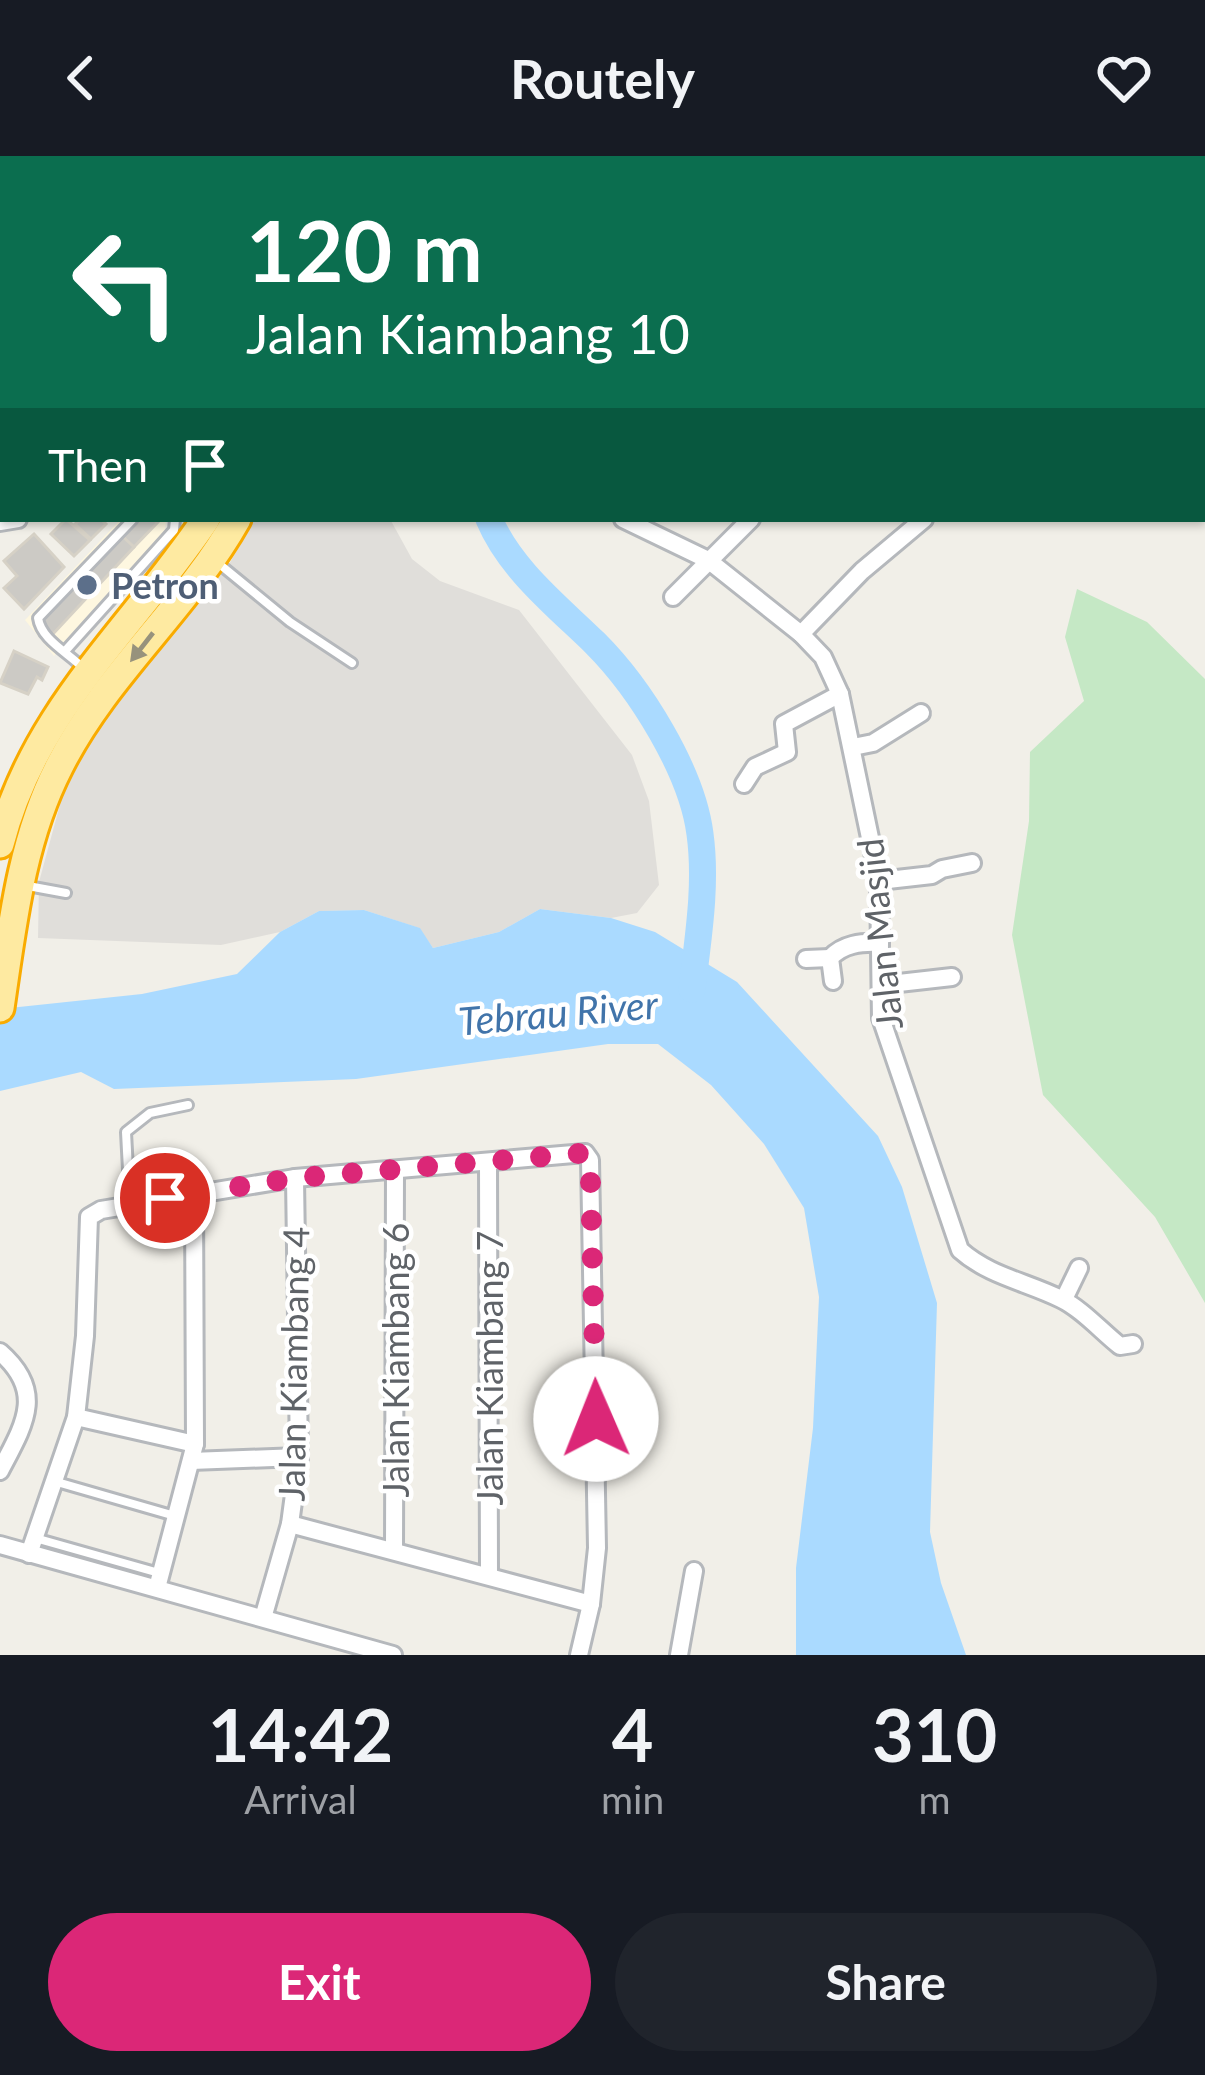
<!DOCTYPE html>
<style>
body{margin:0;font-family:Lato,sans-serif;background:#20242c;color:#f1f3f6;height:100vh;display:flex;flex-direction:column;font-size:45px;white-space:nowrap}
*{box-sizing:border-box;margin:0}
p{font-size:39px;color:#9ea1a6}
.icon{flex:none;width:66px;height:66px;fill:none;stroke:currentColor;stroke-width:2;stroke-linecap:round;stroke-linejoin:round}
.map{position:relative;height:1499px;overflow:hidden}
.drawer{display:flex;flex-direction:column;background:#171b24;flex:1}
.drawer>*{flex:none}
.guide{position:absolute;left:0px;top:0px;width:1206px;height:366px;box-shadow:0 3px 9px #0004;background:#0b6e4f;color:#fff;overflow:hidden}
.pin{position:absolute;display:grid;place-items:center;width:102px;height:102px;color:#fff;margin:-51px;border:6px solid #fff;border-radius:50%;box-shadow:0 3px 12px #0007}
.me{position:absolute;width:132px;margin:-66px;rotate:359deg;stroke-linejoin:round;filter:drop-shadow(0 0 9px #0008)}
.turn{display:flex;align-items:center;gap:42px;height:252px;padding:0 48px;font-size:54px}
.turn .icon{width:156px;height:156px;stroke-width:2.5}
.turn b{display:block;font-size:84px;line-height:102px}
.then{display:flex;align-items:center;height:114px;padding:0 48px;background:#0003;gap:24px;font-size:45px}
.eta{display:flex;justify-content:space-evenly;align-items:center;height:204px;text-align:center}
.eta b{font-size:72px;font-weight:700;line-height:84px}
.action{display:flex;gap:24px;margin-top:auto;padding:24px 48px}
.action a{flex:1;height:138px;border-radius:72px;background:#db2777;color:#fff;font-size:48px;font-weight:700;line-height:138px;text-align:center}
.action a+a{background:#20242c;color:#f1f3f6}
header{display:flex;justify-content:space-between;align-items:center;height:156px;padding:0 48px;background:#171b24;font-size:54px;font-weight:700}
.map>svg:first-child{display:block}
</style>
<header><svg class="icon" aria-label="back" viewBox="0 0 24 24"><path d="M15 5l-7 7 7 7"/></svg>Routely<svg class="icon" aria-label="heart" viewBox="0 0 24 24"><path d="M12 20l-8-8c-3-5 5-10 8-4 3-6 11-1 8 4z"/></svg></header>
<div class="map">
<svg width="1205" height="1499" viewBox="0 0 1205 1499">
<rect width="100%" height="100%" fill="#f1efe8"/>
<!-- commercial -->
<path fill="#fef7e0" d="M121,363H166L165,376L54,500L25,464Z"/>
<!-- industrial -->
<path fill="#e0deda" d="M255,363H390L412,403L440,425L519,454L632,599L649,645L659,729L637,757L611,762L540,753L499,776L433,792L419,772L364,754L319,755L280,776L221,789L38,782L39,726L71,608L108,551L228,410Z"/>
<!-- green -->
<path fill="#c5e8c5" d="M1077,433L1147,466L1205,523V1147L1155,1061L1043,939L1012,779L1029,665L1030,596L1084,545L1065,481Z"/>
<!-- water -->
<path fill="#aadaff" d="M540,753L611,762L655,776L737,826L878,980L902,1031L937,1147L930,1376L941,1427L966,1499H796V1412L813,1272L819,1141L804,1052L764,988L711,929L658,888H608L356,923L114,933L81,916L0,935V853L142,838L237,818L280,776L319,755L364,754L420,772L433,792L499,776Z"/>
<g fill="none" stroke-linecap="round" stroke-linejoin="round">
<!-- river -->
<g stroke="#aadaff" stroke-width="27">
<path d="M738,0L739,3"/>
<path d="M489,363C510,413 557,450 595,487C640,532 692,615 700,678C707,729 698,782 692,833"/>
</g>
</g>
<!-- building -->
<g fill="#cccac5" stroke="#d6d1c6" stroke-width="3">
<path d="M66,363L90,384L74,400L51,378Z"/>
<path d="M81,363H101L106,368L91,383L75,368Z"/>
<path d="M136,363L159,365L134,391L121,379Z"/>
<path d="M34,378L64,411L24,453L4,432L17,420L4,405Z"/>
<path d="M121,379L134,391L53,478L40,466Z"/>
<path d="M14,495L48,511L42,524L37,521L28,538L0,527Z"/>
</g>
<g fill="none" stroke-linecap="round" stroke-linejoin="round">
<defs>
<g id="service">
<path d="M488,0L496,3"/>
<path d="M255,3L256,0"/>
<path d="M408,3L414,0"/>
<path d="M614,3L615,0"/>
<path d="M218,407L290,466L352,507"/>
<path d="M66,494L174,374L175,363"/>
<path d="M84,513C69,497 41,484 38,462L133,363"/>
<path d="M28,730L66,737"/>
<path d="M135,1046L128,1014L126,976L150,957L188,949"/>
<path d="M57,1326L175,1360"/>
<path d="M35,1382L159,1417"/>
</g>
<g id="minor">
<path d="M75,0L78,3"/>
<path d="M848,0L849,3"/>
<path d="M969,0L972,3"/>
<path d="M183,3L184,0"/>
<path d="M327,3L328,0"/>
<path d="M1153,3L1154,0"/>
<path d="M1203,125L1205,126"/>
<path d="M0,176L3,178"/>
<path d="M1203,292L1205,293"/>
<path d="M623,363L708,404L801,478L823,501L840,538L879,725L881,862L960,1094C989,1120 1027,1126 1061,1143C1082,1153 1101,1175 1120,1190L1133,1188"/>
<path d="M0,366L18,363"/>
<path d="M673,441L751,363"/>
<path d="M801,478L862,415L924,363"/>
<path d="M853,591L873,587L921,557"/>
<path d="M744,628L755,611L787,596L784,568L840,538"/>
<path d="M879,725L932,719L942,713L972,707"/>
<path d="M806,803L830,802"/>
<path d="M833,825L830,802C843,788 861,786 880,787"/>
<path d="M881,829L952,821"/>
<path d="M488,1006L489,1419"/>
<path d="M1064,1143L1079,1112"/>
<path d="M0,1196C46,1236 24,1269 0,1315"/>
<path d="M76,1261L195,1288"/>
<path d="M191,1305L299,1301"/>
<path d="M290,1368L591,1448"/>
<path d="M0,1389L393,1499"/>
<path d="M394,1395L395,1014"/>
<path d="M29,1398L76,1261L85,1180L89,1061L101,1054L295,1022L585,997L590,1004L597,1392L591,1448L579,1499"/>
<path d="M157,1432L195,1288L194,1036"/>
<path d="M263,1462L290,1368L299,1301L295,1022"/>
<path d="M679,1499L694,1415"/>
</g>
<g id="trunk">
<path d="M343,3L344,0"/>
<path d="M376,3L377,0"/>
<path d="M0,688C34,554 132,473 206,363"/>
<path d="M0,852C12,771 21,685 59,611C105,519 187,452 237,363"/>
</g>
</defs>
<!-- service casing -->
<use href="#service" stroke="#b5b8bc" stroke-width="14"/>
<!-- minor casing -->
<use href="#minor" stroke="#b5b8bc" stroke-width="22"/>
<!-- trunk casing -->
<use href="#trunk" stroke="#f9ab00" stroke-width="33"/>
<!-- service -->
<use href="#service" stroke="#fff" stroke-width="8"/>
<!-- minor -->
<use href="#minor" stroke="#fff" stroke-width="16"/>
<!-- trunk -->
<use href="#trunk" stroke="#feeaa1" stroke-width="27"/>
</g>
<!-- one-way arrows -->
<defs><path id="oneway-solid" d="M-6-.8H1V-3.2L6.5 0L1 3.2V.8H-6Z" transform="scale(3)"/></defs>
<use fill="#97927c" href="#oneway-solid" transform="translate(142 491) rotate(128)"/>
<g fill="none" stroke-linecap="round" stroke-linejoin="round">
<!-- route -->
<path stroke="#db2777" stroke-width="21" stroke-dasharray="0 37.8" d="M165,1042L295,1022L585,997L590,1004L596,1263"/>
</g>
<!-- markers -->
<circle fill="#5c6f8a" stroke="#fff" stroke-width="4.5" cx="87" cy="429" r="12"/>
<g text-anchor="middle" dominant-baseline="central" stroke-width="9" stroke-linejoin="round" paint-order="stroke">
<!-- service labels -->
<g font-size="36" font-weight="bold" fill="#4e5e75" stroke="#fff" text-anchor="start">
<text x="111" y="429">Petron</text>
</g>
<!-- street labels -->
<g font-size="36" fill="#5f6368" stroke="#fff">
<text transform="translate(879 778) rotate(-96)">Jalan Masjid</text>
<text transform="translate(395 1204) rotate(-90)">Jalan Kiambang 6</text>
<text transform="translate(293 1208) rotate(-89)">Jalan Kiambang 4</text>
<text transform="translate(489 1212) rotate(-90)">Jalan Kiambang 7</text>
</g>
<!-- water labels -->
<g font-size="39" font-style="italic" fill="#4174aa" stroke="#fff">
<text transform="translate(558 856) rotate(-5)">Tebrau River</text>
</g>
</g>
</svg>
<div class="pin" style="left:165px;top:1042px;background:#d93025"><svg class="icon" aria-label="arrive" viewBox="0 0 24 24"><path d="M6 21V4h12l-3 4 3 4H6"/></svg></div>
<svg class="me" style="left:596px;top:1263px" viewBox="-20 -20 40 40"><circle r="19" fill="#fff"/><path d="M0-13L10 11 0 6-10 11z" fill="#db2777"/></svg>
<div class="guide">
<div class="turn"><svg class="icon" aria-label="left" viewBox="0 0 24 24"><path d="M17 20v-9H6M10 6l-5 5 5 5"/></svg><div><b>120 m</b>Jalan Kiambang 10</div></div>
<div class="then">Then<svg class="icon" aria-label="arrive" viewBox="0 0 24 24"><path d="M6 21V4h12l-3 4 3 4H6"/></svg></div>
</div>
</div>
<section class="drawer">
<div class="eta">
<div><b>14:42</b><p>Arrival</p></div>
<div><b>4</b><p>min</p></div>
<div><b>310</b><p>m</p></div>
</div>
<div class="action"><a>Exit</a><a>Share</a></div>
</section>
